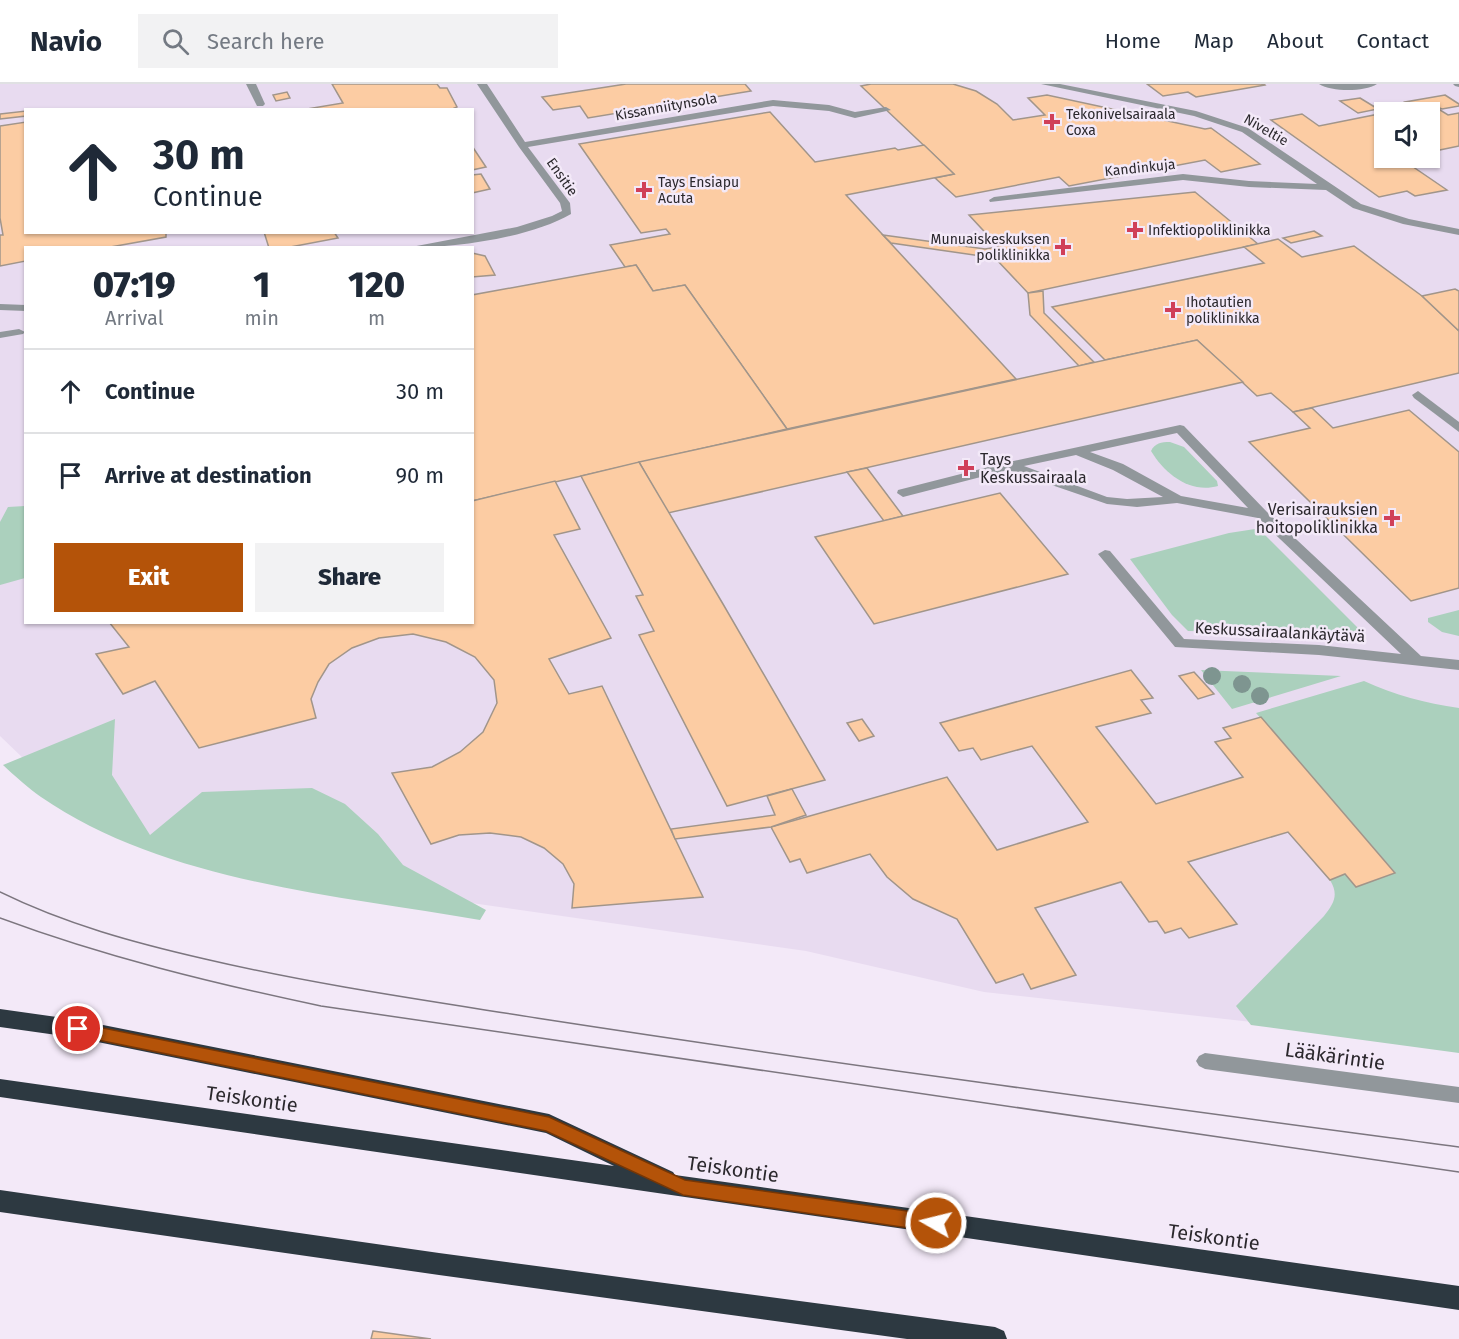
<!DOCTYPE html>
<meta charset="utf-8">
<style>
body{margin:0;font-family:"Fira Sans",sans-serif;background:#f2f2f3;color:#1f2937;height:100vh;display:flex;flex-direction:column;font-size:22px;white-space:nowrap}
*{box-sizing:border-box;margin:0}
p{font-size:20px;color:#747a83}
.icon{flex:none;width:33px;height:33px;fill:none;stroke:currentColor;stroke-width:2;stroke-linecap:round;stroke-linejoin:round}
.map{position:relative;flex:1;overflow:hidden}
.panel{position:absolute;left:24px;top:162px;width:450px;height:378px;display:flex;flex-direction:column;background:#fff;border-radius:0px;box-shadow:0 2px 4px #0004}
.panel>*{flex:none}
.guide{position:absolute;left:24px;top:24px;width:450px;height:126px;border-radius:0px;box-shadow:0 2px 4px #0004;background:#fff;color:#1f2937;overflow:hidden}
.tools{position:absolute;left:1374px;top:18px;display:grid;gap:12px}
.tools a{display:grid;place-items:center;width:66px;height:66px;border-radius:0px;background:#fff;box-shadow:0 2px 4px #0004;font-size:30px}
.pin{position:absolute;display:grid;place-items:center;width:51px;height:51px;color:#fff;margin:-26px;border:3px solid #fff;border-radius:50%;box-shadow:0 2px 6px #0007}
.me{position:absolute;width:66px;margin:-33px;rotate:278deg;stroke-linejoin:round;filter:drop-shadow(0 0 4px #0008)}
.turn{display:flex;align-items:center;gap:21px;height:126px;padding:0 30px;font-size:27px}
.turn .icon{width:78px;height:78px;stroke-width:2.5}
.turn b{display:block;font-size:42px;line-height:51px}
.eta{display:flex;justify-content:space-evenly;align-items:center;height:102px;text-align:center}
.eta b{font-size:36px;font-weight:800;line-height:42px}
.button{display:flex;gap:12px;margin-top:auto;padding:12px 30px}
.button a{flex:1;height:69px;border-radius:0px;background:#b45309;color:#fff;font-size:24px;font-weight:800;line-height:69px;text-align:center}
.button a+a{background:#f2f2f3;color:#1f2937}
ul{padding:0;list-style:none}
li{display:flex;align-items:center;gap:18px;height:84px;padding:0 30px;border-top:2px solid #e0e1e3}
li div{flex:1}
li b{display:block;font-size:22px}
li em{font-style:normal}
header{display:flex;align-items:center;gap:36px;box-sizing:border-box;height:84px;padding:0 30px;background:#fff;border-bottom:2px solid #e0e1e3}
header strong{font-size:28px}
nav{display:flex;gap:33px;margin-inline-start:auto;font-size:21px}
.search{width:420px;height:54px;background:#f2f2f3;display:flex;align-items:center;gap:15px;box-sizing:border-box;padding:0 21px;border-radius:0px;color:#747a83;font-size:22px}
.map>svg:first-child{display:block}
</style>
<header>
<strong>Navio</strong>
<div class="search"><svg class="icon" aria-label="search" viewBox="0 0 24 24"><circle cx="10" cy="10" r="6"/><path d="M15 15l6 6"/></svg>Search here</div>
<nav><a>Home</a><a>Map</a><a>About</a><a>Contact</a></nav>
</header>
<div class="map">
<svg width="1459" height="1255" viewBox="0 0 1459 1255">
<rect width="100%" height="100%" fill="#f3e9f8"/>
<!-- built -->
<path fill="#e8dbf0" fill-rule="evenodd" d="M0,0H1459V624L1444,804L1314,945L984,908L806,867L213,782L73,722L0,652ZM26,26H472V148H26ZM1384,28H1430V74H1384ZM26,164H472V538H26Z"/>
<!-- green -->
<g fill="#abd0bd">
<path d="M1170,358L1184,363L1217,397L1218,402C1190,410 1165,390 1151,367C1155,359 1161,358 1170,358Z"/>
<path d="M25,422V494L0,501V438L8,423Z"/>
<path d="M1255,445L1266,452L1357,543L1365,555L1353,556L1326,550L1188,547L1172,531L1130,475L1229,449Z"/>
<path d="M1459,526V552L1442,548L1428,538V534Z"/>
<path d="M1201,586L1341,592L1232,625Z"/>
<path d="M1364,597C1395,611 1425,619 1459,624V969L1251,941L1236,922L1324,832C1334,819 1339,811 1330,796L1345,790L1356,803L1395,788L1256,629Z"/>
<path d="M115,635L112,691L150,751L202,708L312,704L345,720L378,750L403,781L486,826L480,836C337,811 164,798 41,713C28,704 15,692 3,681Z"/>
</g>
<!-- building -->
<g fill="#fccca3" stroke="#a1958a" stroke-width="1.5">
<path d="M332,0H437L440,4H447L457,23L450,26H301L343,19Z"/>
<path d="M626,0H745L751,7L588,34L580,22L553,26L542,13Z"/>
<path d="M871,0H953L976,7L997,20L1013,36L1045,31L1028,14L1047,11L1205,45L1211,44L1260,80L1221,88L1205,76L1069,102L1059,93L956,113L935,94L954,90L861,2Z"/>
<path d="M1147,0H1264L1265,1L1196,13L1188,8L1163,12Z"/>
<path d="M287,8L290,14L276,17L273,11Z"/>
<path d="M1445,11L1459,20V22L1442,25L1432,21L1448,31L1459,29V62L1430,68V28H1389L1414,24L1405,18Z"/>
<path d="M1360,14L1378,25L1358,29L1340,17Z"/>
<path d="M26,27V32L0,35V30Z"/>
<path d="M770,28L815,78L895,64L898,66L924,61L954,90L846,111L1016,295L787,345L685,201L653,207L636,181L625,183L610,161L670,150L666,145L641,149L579,60Z"/>
<path d="M1384,29V74H1400L1447,106L1415,112L1407,107L1379,113L1271,36L1302,30L1319,42Z"/>
<path d="M26,38V148H166V153L105,164H26V177L0,182V151H3L0,134V42Z"/>
<path d="M472,62L486,83L472,86Z"/>
<path d="M481,90L490,105L472,109V91Z"/>
<path d="M1195,108L1258,160L1028,209L995,174L1007,172L969,131Z"/>
<path d="M1314,147L1322,152L1291,159L1283,154Z"/>
<path d="M264,148H334L338,154L285,164H269Z"/>
<path d="M883,151L985,165L998,163L1007,172L995,174L891,159Z"/>
<path d="M1278,155L1302,173L1354,162L1422,212L1459,247V289L1293,328L1271,309L1257,312L1197,256L1105,276L1052,223L1264,179L1244,163Z"/>
<path d="M472,169L485,172L495,191L472,193Z"/>
<path d="M636,181L653,207L685,201L787,345L472,417V211Z"/>
<path d="M1455,205L1459,207V247L1422,212Z"/>
<path d="M1043,207L1044,229L1094,278L1079,282L1030,231L1028,209Z"/>
<path d="M1197,256L1243,298L668,429L639,378Z"/>
<path d="M1312,324L1333,344L1409,326L1459,368V504L1411,517L1249,358L1310,344L1293,328Z"/>
<path d="M639,378L723,520L825,696L727,722L639,551L654,547L636,512L643,511L581,392Z"/>
<path d="M867,384L903,432L884,437L847,388Z"/>
<path d="M555,397L580,445L554,451L611,554L549,575L569,610L602,602L703,813L572,824L574,800L563,780L544,764L521,753L490,749L459,751L431,760L392,689L432,683L460,668L483,648L497,619L494,596L475,573L446,558L413,550L379,554L352,564L329,580L318,598L311,615L316,634L199,664L155,597L123,610L96,570L129,563L109,538H472V417Z"/>
<path d="M1000,409L1068,490L874,540L815,453Z"/>
<path d="M1131,586L1153,614L1141,616L1151,629L1096,643L1156,720L1243,693L1215,658L1231,654L1223,644L1261,633L1395,789L1356,803L1345,790L1330,796L1288,748L1188,778L1237,840L1189,854L1181,844L1165,849L1157,837L1149,838L1121,798L1035,824L1076,891L1031,905L1023,890L996,899L957,835L913,815L887,793L870,770L807,789L800,775L790,778L771,743L947,693L997,766L1088,738L1032,662L981,676L973,664L959,667L940,639Z"/>
<path d="M1194,588L1214,610L1198,615L1179,592Z"/>
<path d="M862,635L874,652L859,657L847,639Z"/>
<path d="M792,705L806,731L771,743L675,755L671,745L775,731L767,712Z"/>
<path d="M373,1247L431,1255H371Z"/>
</g>
<g fill="none" stroke-linecap="round" stroke-linejoin="round">
<!-- lane -->
<g fill="#91979b" fill-rule="evenodd">
<path d="M246,0H256L265,20L263,22H257Z"/>
<path d="M477,0H487L525,58L773,16L829,21L855,28L886,23L891,26L855,34L829,27L773,22L528,63L570,119L571,130C530,154 453,164 406,164L517,143L552,132L562,127L560,119L519,63Z"/>
<path d="M1041,0H1060L1196,27L1248,44L1361,120L1409,135L1459,145V151L1403,140L1353,124L1326,106L1249,103L1183,96L990,118L989,116L994,113L1183,90L1249,97L1317,100L1242,48L1194,32Z"/>
<path d="M1319,0H1377C1364,8 1332,8 1319,0Z"/>
<path d="M1453,0H1459V3L1455,2Z"/>
<path d="M0,220L26,221V227L0,226Z"/>
<path d="M19,245L25,248L23,250L0,254V248Z"/>
<path d="M1418,307L1459,338V348L1414,314L1412,311Z"/>
<path d="M1180,341L1184,342L1267,428L1421,572L1459,576V586L1319,571L1175,563L1098,470L1105,466L1110,467L1184,555L1319,561L1401,570L1258,434L1177,419L1137,423L1107,420L1008,386L903,413L897,409L898,406L1004,379ZM1177,349L1248,424L1181,412L1123,380L1090,368ZM1076,371L1113,386L1163,413L1127,415L1107,413L1024,382Z"/>
<path d="M1205,969L1459,1003V1019L1205,985L1199,982L1196,977L1199,972Z"/>
</g>
<!-- highway -->
<g fill="#2d3941" fill-rule="evenodd">
<path d="M0,925L78,936L549,1030L673,1088L675,1091L1459,1202V1226L0,1013V995L614,1082L546,1049L78,954L0,943Z"/>
<path d="M0,1106L439,1169L995,1243L1004,1247L1007,1255H907L439,1191L0,1128Z"/>
</g>
<!-- tram -->
<g stroke="#7c767f" stroke-width="1.5">
<path d="M0,808C65,840 135,859 205,875C316,901 430,917 543,935C848,982 1153,1022 1459,1063"/>
<path d="M0,834C105,873 212,899 321,922L1459,1088"/>
</g>
</g>
<!-- trees -->
<g fill="#7e9590">
<circle cx="1212" cy="592" r="9"/>
<circle cx="1242" cy="600" r="9"/>
<circle cx="1260" cy="612" r="9"/>
</g>
<!-- route -->
<path fill="#b45309" stroke="#753606" stroke-width="1.5" d="M78,939L549,1033L685,1096L936,1131L942,1134L945,1139L942,1145L936,1148L683,1111L546,1047L78,952L72,950L70,945L72,941Z"/>
<!-- markers -->
<g fill="#d03f59" stroke="#f3e9f8" stroke-width="2">
<path d="M1049 29h6v6h6v6h-6v6h-6v-6h-6v-6h6z"/>
<path d="M641 97h6v6h6v6h-6v6h-6v-6h-6v-6h6z"/>
<path d="M1132 137h6v6h6v6h-6v6h-6v-6h-6v-6h6z"/>
<path d="M1060 154h6v6h6v6h-6v6h-6v-6h-6v-6h6z"/>
<path d="M1170 217h6v6h6v6h-6v6h-6v-6h-6v-6h6z"/>
<path d="M963 375h6v6h6v6h-6v6h-6v-6h-6v-6h6z"/>
<path d="M1389 425h6v6h6v6h-6v6h-6v-6h-6v-6h6z"/>
</g>
<g text-anchor="middle" dominant-baseline="central" stroke-width="5" stroke-linejoin="round" paint-order="stroke">
<!-- far-street labels -->
<g font-size="14" fill="#2b282d" stroke="#f3e9f8">
<text transform="translate(666 23) rotate(-10)">Kissanniitynsola</text>
<text transform="translate(1266 46) rotate(30)">Niveltie</text>
<text transform="translate(1140 84) rotate(-6)">Kandinkuja</text>
<text transform="translate(562 93) rotate(55)">Ensitie</text>
</g>
<!-- far-poi labels -->
<g font-size="14" fill="#2b282d" stroke="#f3e9f8" text-anchor="start">
<text x="1066" y="30">Tekonivelsairaala<tspan x="1066" dy="16">Coxa</tspan></text>
<text x="658" y="98">Tays Ensiapu<tspan x="658" dy="16">Acuta</tspan></text>
<text x="1148" y="146">Infektiopoliklinikka</text>
<text x="1050" y="155" text-anchor="end">Munuaiskeskuksen<tspan x="1050" dy="16">poliklinikka</tspan></text>
<text x="1186" y="218">Ihotautien<tspan x="1186" dy="16">poliklinikka</tspan></text>
</g>
<!-- poi labels -->
<g font-size="16" fill="#2b282d" stroke="#f3e9f8" text-anchor="start">
<text x="980" y="375">Tays<tspan x="980" dy="18">Keskussairaala</tspan></text>
<text x="1378" y="425" text-anchor="end">Verisairauksien<tspan x="1378" dy="18">hoitopoliklinikka</tspan></text>
</g>
<!-- street labels -->
<g font-size="16" fill="#2b282d" stroke="#f3e9f8">
<text transform="translate(1280 548) rotate(3)">Keskussairaalankäytävä</text>
</g>
<!-- near-street labels -->
<g font-size="20" fill="#2b282d" stroke="#f3e9f8">
<text transform="translate(1335 972) rotate(8)">Lääkärintie</text>
<text transform="translate(252 1015) rotate(8)">Teiskontie</text>
<text transform="translate(733 1085) rotate(8)">Teiskontie</text>
<text transform="translate(1214 1153) rotate(8)">Teiskontie</text>
</g>
</g>
</svg>
<div class="tools">
<a><svg class="icon" aria-label="sound" viewBox="0 0 24 24"><path d="M4 9h4l5-4v14l-5-4H4zM17 9q2 3 0 6"/></svg></a>
</div>
<div class="pin" style="left:78px;top:945px;background:#d93025"><svg class="icon" aria-label="arrive" viewBox="0 0 24 24"><path d="M6 21V4h12l-3 4 3 4H6"/></svg></div>
<svg class="me" style="left:936px;top:1139px" viewBox="-20 -20 40 40"><circle r="17" fill="#b45309" stroke="#fff" stroke-width="3"/><path d="M0-11L8 9 0 5-8 9z" fill="#fff"/></svg>
<div class="guide">
<div class="turn"><svg class="icon" aria-label="ahead" viewBox="0 0 24 24"><path d="M12 20V5M6 11l6-6 6 6"/></svg><div><b>30 m</b>Continue</div></div>
</div>
<section class="panel">
<div class="eta">
<div><b>07:19</b><p>Arrival</p></div>
<div><b>1</b><p>min</p></div>
<div><b>120</b><p>m</p></div>
</div>
<ul>
<li><svg class="icon" aria-label="ahead" viewBox="0 0 24 24"><path d="M12 20V5M6 11l6-6 6 6"/></svg><div><b>Continue</b></div><em>30 m</em></li>
<li><svg class="icon" aria-label="arrive" viewBox="0 0 24 24"><path d="M6 21V4h12l-3 4 3 4H6"/></svg><div><b>Arrive at destination</b></div><em>90 m</em></li>
</ul>
<div class="button"><a>Exit</a><a>Share</a></div>
</section>
</div>
